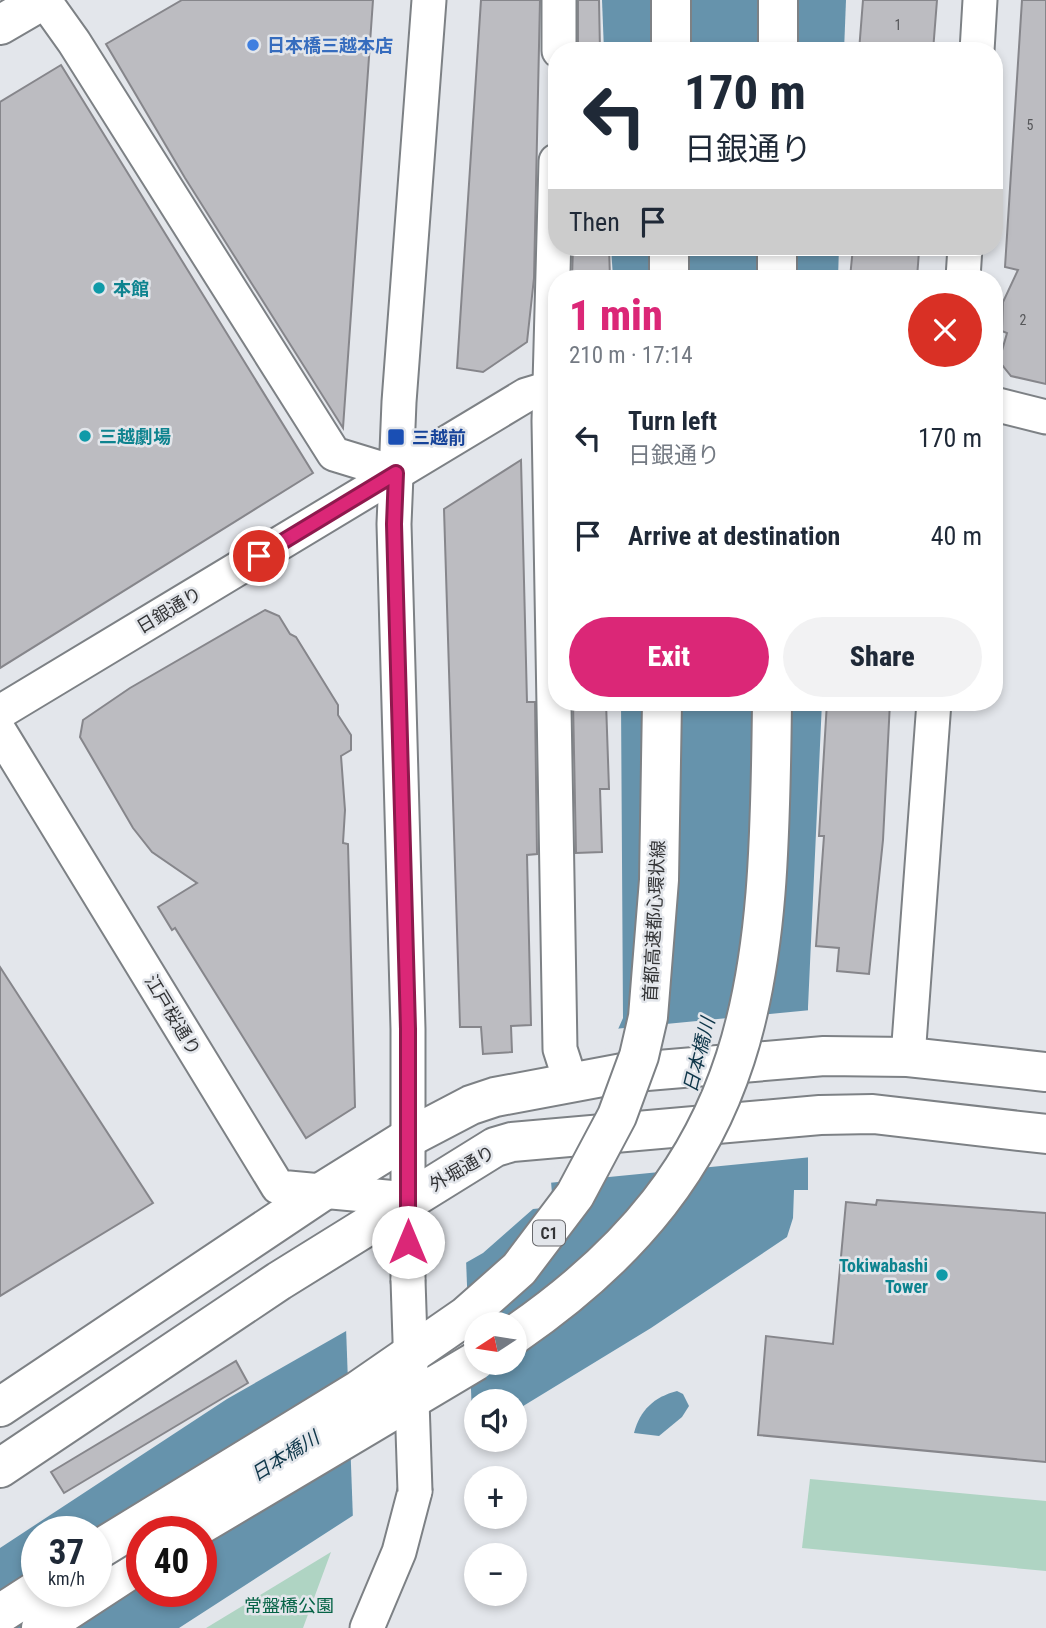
<!DOCTYPE html>
<meta charset="utf-8">
<style>
body{margin:0;font-family:"Roboto Condensed","Noto Sans JP",sans-serif;background:#f2f2f3;color:#1f2937;height:100vh;display:flex;flex-direction:column;font-size:26px;white-space:nowrap}
*{box-sizing:border-box;margin:0}
p{font-size:23px;color:#747a83}
.icon{flex:none;width:38px;height:38px;fill:none;stroke:currentColor;stroke-width:2;stroke-linecap:round;stroke-linejoin:round}
.map{position:relative;flex:1;overflow:hidden}
.details{position:absolute;left:548px;top:270px;width:455px;height:441px;display:flex;flex-direction:column;background:#fff;border-radius:28px;box-shadow:0 4px 10px #0003}
.details>*{flex:none}
.hud{position:absolute;left:548px;top:42px;width:455px;height:214px;border-radius:28px;box-shadow:0 4px 10px #0003;background:#fff;color:#1f2937;overflow:hidden}
.needle{width:46px;rotate:258deg}
.fabs{position:absolute;left:464px;top:1312px;display:grid;gap:14px}
.fabs a{display:grid;place-items:center;width:63px;height:63px;border-radius:50%;background:#fff;box-shadow:0 4px 10px #0003;font-size:35px}
.speed{position:absolute;left:21px;top:1516px;display:flex;gap:14px;font-size:35px;font-weight:700;text-align:center}
.speed>*{display:grid;place-content:center;width:91px;height:91px;border-radius:50%;background:#fff;box-shadow:0 4px 10px #0003;line-height:1}
.speed small{font-size:18px;font-weight:400}
.speed .limit{border:10px solid #d22;background:#fff;color:#111}
.pin{position:absolute;display:grid;place-items:center;width:60px;height:60px;color:#fff;margin:-30px;border:4px solid #fff;border-radius:50%;box-shadow:0 2px 7px #0007}
.me{position:absolute;width:77px;margin:-38px;rotate:0deg;stroke-linejoin:round;filter:drop-shadow(0 0 5px #0008)}
.turn{display:flex;align-items:center;gap:24px;height:147px;padding:0 21px;font-size:32px}
.turn .icon{width:91px;height:91px;stroke-width:2.5}
.turn b{display:block;font-size:49px;line-height:60px}
.then{display:flex;align-items:center;height:66px;padding:0 21px;background:#0003;gap:14px;font-size:26px}
.round{display:grid;place-items:center;flex:none;width:74px;height:74px;border-radius:37px;background:#f2f2f3}
.headline{display:flex;align-items:center;justify-content:space-between;height:119px;padding:0 21px}
h1{font-size:42px;font-weight:800;line-height:52px;color:#db2777}
.cta{display:flex;gap:14px;margin-top:auto;padding:14px 21px}
.cta a{flex:1;height:80px;border-radius:42px;background:#db2777;color:#fff;font-size:28px;font-weight:800;line-height:80px;text-align:center}
.cta a+a{background:#f2f2f3;color:#1f2937}
ul{padding:0;list-style:none}
li{display:flex;align-items:center;gap:21px;height:98px;padding:0 21px}
li div{flex:1}
li b{display:block;font-size:26px}
li em{font-style:normal}
.map>svg:first-child{display:block}
</style>
<div class="map">
<svg width="1046" height="1628" viewBox="0 0 1046 1628">
<rect width="100%" height="100%" fill="#e3e6eb"/>
<!-- green -->
<g fill="#afd4c3">
<path d="M810,1479L1046,1501V1571L802,1548Z"/>
<path d="M331,1552L303,1628H206L211,1625Z"/>
</g>
<!-- water -->
<g fill="#6693ac" fill-rule="evenodd">
<path d="M602,0H846L844,51H604Z"/>
<path d="M611,247H839L838,278H613Z"/>
<path d="M621,702H822L808,1007V1190H794L793,1218L787,1237L651,1328L515,1411L514,1402H476V1436L179,1628H0V1548L227,1399L483,1253L533,1209L553,1207L551,1181L623,1018ZM476,1325H514V1363H476ZM37,1531H96V1591H37ZM142,1531H201V1591H142Z"/>
<path d="M677,1391L683,1394L689,1406L682,1417L659,1436L634,1433C640,1410 654,1397 677,1391Z"/>
</g>
<!-- pier -->
<g fill="#e3e6eb">
<path d="M811,1010L812,1157L548,1183L614,1029Z"/>
<path d="M466,1259L473,1442L353,1520L346,1327Z"/>
</g>
<!-- building -->
<g fill="#bcbcc1" stroke="#86868b" stroke-width="2">
<path d="M182,0H373L343,428L185,178L106,44Z"/>
<path d="M481,0H540L534,278L527,342L483,372L457,368Z"/>
<path d="M578,0H599L600,51H578Z"/>
<path d="M863,0H937L933,51H859Z"/>
<path d="M1022,0H1046V384L1011,376L999,361L1007,333L1002,331L1003,302L1018,270L1005,267Z"/>
<path d="M61,65L313,473L0,668V102Z"/>
<path d="M573,247H609L610,278H572Z"/>
<path d="M853,247L919,251L917,278H850Z"/>
<path d="M521,460L527,702H535L537,854L527,855L531,1025L511,1026L512,1052L483,1054L481,1027H460L444,509Z"/>
<path d="M265,610L279,616L290,634L296,637L338,705V715L351,735V750L341,756L345,810L343,843L348,844L355,1107L306,1138L175,928L172,930L158,907L197,883L152,852L133,828L80,737L83,720L130,688Z"/>
<path d="M573,702H606L609,789H600L602,852L576,853Z"/>
<path d="M827,702H890L883,840L869,974L837,971L839,948L816,946L824,836H819Z"/>
<path d="M0,967L153,1203L0,1296Z"/>
<path d="M877,1200L1046,1213V1462L758,1435L766,1336L833,1344L846,1202L876,1205Z"/>
<path d="M236,1361L248,1383L64,1493L51,1472Z"/>
</g>
<g fill="none" stroke-linecap="round" stroke-linejoin="round">
<defs>
<g id="minor">
<path d="M44,0L74,42L334,454L396,473"/>
<path d="M559,51V0"/>
<path d="M977,51L980,0"/>
<path d="M556,161L549,421L560,1049L570,1080"/>
<path d="M963,278L965,247"/>
<path d="M994,404L1046,417"/>
<path d="M0,712L526,395L556,386"/>
<path d="M0,732L278,1187L408,1199"/>
<path d="M908,1057L934,702"/>
<path d="M408,1280V1029L394,524L399,402L429,0"/>
<path d="M367,1628L399,1552L415,1491"/>
</g>
<g id="major">
<path d="M0,1407L323,1191L408,1138L471,1105L495,1097L623,1073L824,1056L908,1057L1046,1072"/>
<path d="M0,1468L279,1281L495,1147L512,1142L820,1115L873,1114L1046,1134"/>
</g>
<g id="highway">
<path d="M778,0V51"/>
<path d="M0,25L43,0"/>
<path d="M671,51V0"/>
<path d="M669,278V247"/>
<path d="M777,278V247"/>
<path d="M0,1614L37,1590"/>
<path d="M41,1628L142,1562"/>
</g>
</defs>
<!-- minor casing -->
<use href="#minor" stroke="#7d8185" stroke-width="37"/>
<!-- major casing -->
<use href="#major" stroke="#7d8185" stroke-width="42"/>
<!-- highway casing -->
<use href="#highway" stroke="#7d8185" stroke-width="42"/>
<!-- minor -->
<use href="#minor" stroke="#fff" stroke-width="33"/>
<!-- major -->
<use href="#major" stroke="#fff" stroke-width="38"/>
<!-- highway -->
<use href="#highway" stroke="#fff" stroke-width="38"/>
<defs>
<path id="minor-bridge" d="M408,1280L415,1491"/>
<g id="highway-bridge">
<path d="M514,1335C763,1164 769,979 772,702"/>
<path d="M190,1531L476,1361"/>
<path d="M96,1551L359,1390L466,1316L519,1269L575,1195L617,1116L639,1056L648,1017L659,880L662,702"/>
</g>
</defs>
<!-- minor-bridge casing -->
<use href="#minor-bridge" stroke="#7d8185" stroke-width="37" stroke-linecap="butt"/>
<!-- highway-bridge casing -->
<use href="#highway-bridge" stroke="#7d8185" stroke-width="42" stroke-linecap="butt"/>
<!-- minor-bridge -->
<use href="#minor-bridge" stroke="#fff" stroke-width="33"/>
<!-- highway-bridge -->
<use href="#highway-bridge" stroke="#fff" stroke-width="38"/>
</g>
<g fill="none" stroke-linecap="round" stroke-linejoin="round">
<defs>
<path id="route" d="M259,556L396,473L394,524L408,1029V1242"/>
</defs>
<!-- route casing -->
<use href="#route" stroke="#8e194d" stroke-width="18"/>
<!-- route -->
<use href="#route" stroke="#db2777" stroke-width="12"/>
</g>
<!-- markers -->
<circle fill="#3f7fe0" stroke="#e3e6eb" stroke-width="2.5" cx="253" cy="45" r="7"/>
<g fill="#0f9aa8" stroke="#e3e6eb" stroke-width="2.5">
<circle cx="99" cy="288" r="7"/>
<circle cx="85" cy="436" r="7"/>
<circle cx="942" cy="1275" r="7"/>
</g>
<rect fill="#1a4fb4" stroke="#e3e6eb" stroke-width="2.5" x="387" y="428" width="18" height="18" rx="3.5"/>
<g text-anchor="middle" dominant-baseline="central" stroke-width="5" stroke-linejoin="round" paint-order="stroke">
<!-- number labels -->
<g font-size="14" fill="#555659">
<text x="898" y="25">1</text>
<text x="1030" y="125">5</text>
<text x="1023" y="320">2</text>
</g>
<!-- shield labels -->
<rect fill="#e3e6eb" stroke="#68696c" stroke-width="2" x="533" y="1220.5" width="32" height="25" rx="5"/>
<g font-size="16" font-weight="bold" fill="#333436">
<text x="549" y="1233">C1</text>
</g>
<!-- shop labels -->
<g font-size="18" font-weight="bold" fill="#366cbe" stroke="#e3e6eb" text-anchor="start">
<text x="267" y="45">日本橋三越本店</text>
</g>
<!-- culture labels -->
<g font-size="18" font-weight="bold" fill="#0d838f" stroke="#e3e6eb" text-anchor="start">
<text x="113" y="288">本館</text>
<text x="99" y="436">三越劇場</text>
<text x="928" y="1265" text-anchor="end">Tokiwabashi<tspan x="928" dy="21">Tower</tspan></text>
</g>
<!-- transit labels -->
<g font-size="18" font-weight="bold" fill="#164399" stroke="#e3e6eb" text-anchor="start">
<text x="412" y="437">三越前</text>
</g>
<!-- street labels -->
<g font-size="18" fill="#333436" stroke="#e3e6eb">
<text transform="translate(169 610) rotate(-31)">日銀通り</text>
<text transform="translate(654 921) rotate(-87)">首都高速都心環状線</text>
<text transform="translate(173 1015) rotate(59)">江戸桜通り</text>
<text transform="translate(462 1168) rotate(-30)">外堀通り</text>
</g>
<!-- park labels -->
<g font-size="18" fill="#066346" stroke="#e3e6eb">
<text x="289" y="1605">常盤橋公園</text>
</g>
<!-- water labels -->
<g font-size="19" font-style="italic" fill="#0e3649" stroke="#e3e6eb">
<text transform="translate(699 1055) rotate(-76)">日本橋川</text>
<text transform="translate(285 1456) rotate(-32)">日本橋川</text>
</g>
</g>
</svg>
<div class="fabs">
<a><svg class="needle" viewBox="-14 -14 28 28"><path d="M0-13l5 13h-10z" fill="#e53935"/><path d="M0 13l5-13h-10z" fill="#747a83"/></svg></a>
<a><svg class="icon" aria-label="sound" viewBox="0 0 24 24"><path d="M4 9h4l5-4v14l-5-4H4zM17 9q2 3 0 6"/></svg></a>
<a>+</a>
<a>−</a>
</div>
<div class="speed"><div>37<small>km/h</small></div><div class="limit">40</div></div>
<div class="pin" style="left:259px;top:556px;background:#d93025"><svg class="icon" aria-label="arrive" viewBox="0 0 24 24"><path d="M6 21V4h12l-3 4 3 4H6"/></svg></div>
<svg class="me" style="left:408px;top:1242px" viewBox="-20 -20 40 40"><circle r="19" fill="#fff"/><path d="M0-13L10 11 0 6-10 11z" fill="#db2777"/></svg>
<div class="hud">
<div class="turn"><svg class="icon" aria-label="left" viewBox="0 0 24 24"><path d="M17 20v-9H6M10 6l-5 5 5 5"/></svg><div><b>170 m</b>日銀通り</div></div>
<div class="then">Then<svg class="icon" aria-label="arrive" viewBox="0 0 24 24"><path d="M6 21V4h12l-3 4 3 4H6"/></svg></div>
</div>
<section class="details">
<div class="headline"><div><h1>1 min</h1><p>210 m · 17:14</p></div><a class="round" style="background:#d93025;color:#fff"><svg class="icon" aria-label="close" viewBox="0 0 24 24"><path d="M6 6l12 12M18 6L6 18"/></svg></a></div>
<ul>
<li><svg class="icon" aria-label="left" viewBox="0 0 24 24"><path d="M17 20v-9H6M10 6l-5 5 5 5"/></svg><div><b>Turn left</b><p>日銀通り</p></div><em>170 m</em></li>
<li><svg class="icon" aria-label="arrive" viewBox="0 0 24 24"><path d="M6 21V4h12l-3 4 3 4H6"/></svg><div><b>Arrive at destination</b></div><em>40 m</em></li>
</ul>
<div class="cta"><a>Exit</a><a>Share</a></div>
</section>
</div>
